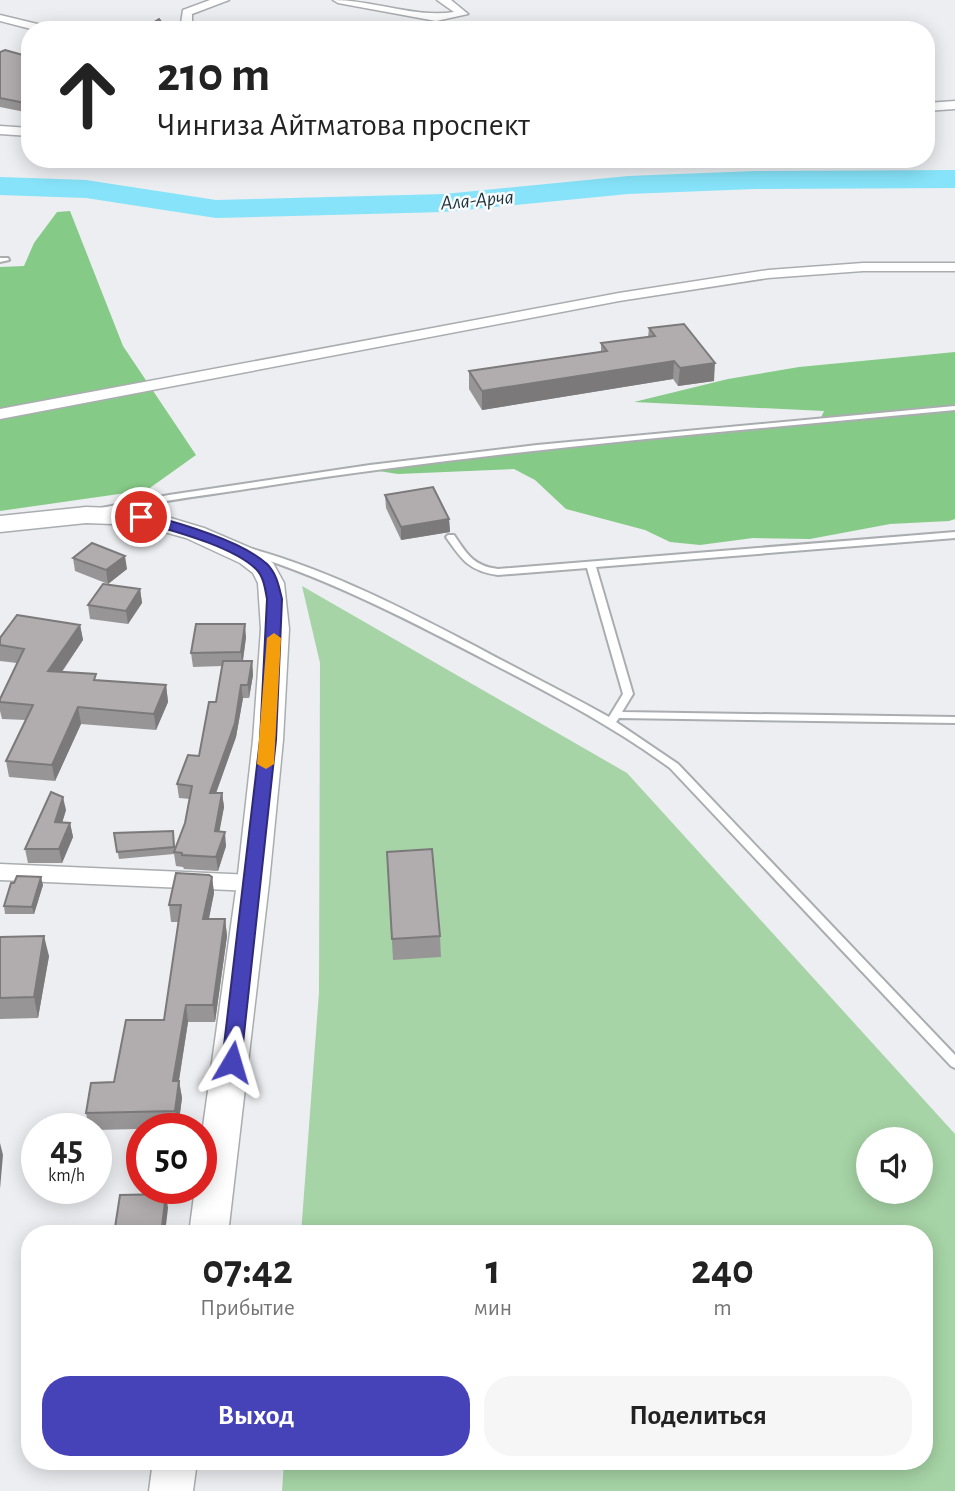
<!DOCTYPE html>
<html lang="ru">
<meta charset="utf-8">
<style>
body{margin:0;font-family:"Alegreya Sans",sans-serif;background:#f6f6f6;color:#222;height:100vh;display:flex;flex-direction:column;font-size:26px;white-space:nowrap}
*{box-sizing:border-box;margin:0}
p{font-size:23px;color:#767676}
.icon{flex:none;width:38px;height:38px;fill:none;stroke:currentColor;stroke-width:2;stroke-linecap:round;stroke-linejoin:round}
.map{position:relative;flex:1;overflow:hidden}
.sheet{position:absolute;left:21px;top:1225px;width:912px;height:245px;display:flex;flex-direction:column;background:#fff;border-radius:28px;box-shadow:0 4px 18px #0003}
.sheet>*{flex:none}
.guide{position:absolute;left:21px;top:21px;width:914px;height:147px;border-radius:28px;box-shadow:0 4px 18px #0003;background:#fff;color:#222;overflow:hidden}
.fabs{position:absolute;left:856px;top:1127px;display:grid;gap:14px}
.fabs a{display:grid;place-items:center;width:77px;height:77px;border-radius:50%;background:#fff;box-shadow:0 4px 18px #0003;font-size:35px}
.speed{position:absolute;left:21px;top:1113px;display:flex;gap:14px;font-size:35px;font-weight:700;text-align:center}
.speed>*{display:grid;place-content:center;width:91px;height:91px;border-radius:50%;background:#fff;box-shadow:0 4px 18px #0003;line-height:1}
.speed small{font-size:18px;font-weight:400}
.speed .limit{border:10px solid #d22;background:#fff;color:#111}
.pin{position:absolute;display:grid;place-items:center;width:60px;height:60px;color:#fff;margin:-30px;border:4px solid #fff;border-radius:50%;box-shadow:0 2px 7px #0007}
.me{position:absolute;width:77px;margin:-38px;rotate:7deg;stroke-linejoin:round;filter:drop-shadow(0 0 5px #0008)}
.turn{display:flex;align-items:center;gap:24px;height:147px;padding:0 21px;font-size:32px}
.turn .icon{width:91px;height:91px;stroke-width:2.5}
.turn b{display:block;font-size:49px;line-height:60px}
.eta{display:flex;justify-content:space-evenly;align-items:center;height:119px;text-align:center}
.eta b{font-size:42px;font-weight:600;line-height:49px}
.button{display:flex;gap:14px;margin-top:auto;padding:14px 21px}
.button a{flex:1;height:80px;border-radius:28px;background:#4642b8;color:#fff;font-size:28px;font-weight:600;line-height:80px;text-align:center}
.button a+a{background:#f6f6f6;color:#222}
.map>svg:first-child{display:block}
</style>
<div class="map">
<svg width="955" height="1491" viewBox="0 0 955 1491">
<rect width="100%" height="100%" fill="#eceef1"/>
<!-- green -->
<path fill="#a6d4a6" fill-rule="evenodd" d="M302,586L627,773L955,1134V1491H282L284,1461H924V1234H301L319,992L320,663ZM868,1139H920V1192H868Z"/>
<!-- forest -->
<g fill="#86ca87">
<path d="M70,211L123,346L196,455L147,490L0,511V267L24,266L34,243L57,212Z"/>
<path d="M955,352V519L949,521L890,524L810,539L753,538L700,545L670,542L645,530L566,509L535,480L514,469L398,474L372,470L398,464L818,424L824,411L634,402L728,379L799,367Z"/>
</g>
<g fill="none" stroke-linecap="round" stroke-linejoin="round">
<!-- river -->
<path fill="#86e3f9" fill-rule="evenodd" d="M955,170V188L755,189L628,194L444,212L216,218L86,198L0,195V177L86,180L216,200L444,194L628,176L755,171Z"/>
<defs>
<g id="lane">
<path d="M0,258H8L9,260L0,262Z"/>
<path d="M955,406V410C725,432 494,450 266,486C210,495 154,501 99,514L95,511L96,509L169,495L370,465L537,445Z"/>
<path d="M955,532V538L596,567L633,694L622,712L955,717V723L619,718L616,722L678,764L955,1055V1068L951,1066L670,768C614,727 553,695 491,663C412,622 334,581 249,554L247,552L252,549C331,571 404,609 477,647C521,671 566,693 609,717L623,694L587,568L498,575C469,571 462,560 446,537L448,535H454C467,554 473,566 498,569Z"/>
</g>
<g id="street">
<path d="M210,0H229L192,14V30H180L183,10Z"/>
<path d="M333,0C373,0 414,18 454,12L437,0H451L468,14L436,21L338,3Z"/>
<path d="M0,15L54,28L56,30H35L0,21Z"/>
<path d="M955,101V109L926,111V103Z"/>
<path d="M0,126L30,128V136L0,134Z"/>
<path d="M863,263H955V271H863L768,278L619,301L0,419V409L619,293L768,270Z"/>
<path d="M0,864L253,875L261,877L264,883L261,889L253,891L0,880Z"/>
</g>
<g id="secondary">
<path d="M86,507L141,509L204,528L258,551L273,563L284,583L289,629L283,740L269,883L228,1234H189L195,1188H201V1141L237,883L253,740L261,629L258,583L253,573L240,563L186,538L139,525L86,523L0,532V516Z"/>
<path d="M153,1461H197L193,1491H149Z"/>
</g>
</defs>
<!-- lane casing -->
<use href="#lane" stroke="#aaadb0" stroke-width="4"/>
<!-- street casing -->
<use href="#street" stroke="#aaadb0" stroke-width="3"/>
<!-- secondary casing -->
<use href="#secondary" stroke="#aaadb0" stroke-width="3"/>
<!-- lane -->
<use href="#lane" fill="#fff" fill-rule="evenodd"/>
<!-- street -->
<use href="#street" fill="#fff" fill-rule="evenodd"/>
<!-- secondary -->
<use href="#secondary" fill="#fff" fill-rule="evenodd"/>
</g>
<!-- wall -->
<g fill="#989596">
<path d="M0,52L30,57V113L0,107Z"/>
<path d="M649,328L714,381L678,386L673,379L482,410L469,389V371L601,352V343L648,337Z"/>
<path d="M385,495L449,519L450,532L401,540L386,508Z"/>
<path d="M73,558L127,569L108,584L75,571Z"/>
<path d="M140,589L142,603L128,624L90,619L88,605Z"/>
<path d="M80,625L83,640L62,672L97,680L166,685L168,702L156,730L81,724L55,781L9,777L6,761L26,720L2,719L0,711V699L17,663L0,661V638Z"/>
<path d="M246,637L243,661H252L253,675L249,698H243L236,737L216,793H222L224,807L219,831L226,846L218,871L184,869L183,867L176,866L174,854L119,859L114,833L173,831L175,851L185,823L190,799L179,798L177,784L199,756L216,702L222,666L193,667L191,653Z"/>
<path d="M66,810L62,823H70L73,837L62,863H28L25,849Z"/>
<path d="M387,852L440,936L441,957L393,960Z"/>
<path d="M212,877L214,893L209,919H225L227,936L215,1022H188L179,1081L182,1098L178,1128L96,1130V1129H89L86,1113L114,1082L164,1020L178,922H171L169,905Z"/>
<path d="M14,883L43,885L34,914H5L4,906Z"/>
<path d="M0,937L49,956L38,1018L0,1019Z"/>
</g>
<!-- shaded-wall -->
<g fill="#7c797a">
<path d="M674,361L673,379L482,410V391Z"/>
<path d="M715,363L714,381L678,386L680,368Z"/>
<path d="M449,519L450,532L401,540V527Z"/>
<path d="M125,556L127,569L108,584L106,570Z"/>
<path d="M140,589L142,603L128,624L126,611Z"/>
<path d="M245,624L246,637L242,666L241,652Z"/>
<path d="M80,625L83,640L51,687L48,671Z"/>
<path d="M252,661L253,675L249,698L248,685Z"/>
<path d="M166,685L168,702L156,730L154,714Z"/>
<path d="M241,685L243,698L236,737L211,807L210,793Z"/>
<path d="M78,707L81,724L55,781L52,765Z"/>
<path d="M222,793L224,807L217,845L215,831Z"/>
<path d="M63,797L66,810L58,836L55,822Z"/>
<path d="M70,823L73,837L62,863L59,849Z"/>
<path d="M225,832L226,846L218,871L216,857Z"/>
<path d="M41,877L43,885L34,914L32,907Z"/>
<path d="M212,877L214,893L205,936L203,919Z"/>
<path d="M225,919L227,936L215,1022L213,1005Z"/>
<path d="M44,936L49,956L38,1018L34,997Z"/>
<path d="M186,1005L188,1022L176,1098L173,1081Z"/>
<path d="M179,1081L182,1098L178,1128L175,1111Z"/>
<path d="M0,1143L3,1155L0,1189Z"/>
<path d="M166,1194L168,1208L165,1234H161Z"/>
</g>
<!-- building -->
<g fill="#b1adae" stroke="#7c797a" stroke-width="2">
<path d="M159,19L167,30H142Z"/>
<path d="M5,50L30,57V104L0,98V52Z"/>
<path d="M684,324L715,363L680,368L674,361L482,391L469,371L607,351L601,343L655,336L649,328Z"/>
<path d="M433,487L449,519L401,527L385,495Z"/>
<path d="M92,543L125,556L106,570L73,558Z"/>
<path d="M103,584L140,589L126,611L88,605Z"/>
<path d="M17,615L80,625L48,671L96,674L94,680L166,685L154,714L78,707L52,765L6,761L33,705L0,702V699L24,649L0,645V638Z"/>
<path d="M196,624H245L241,652L191,653Z"/>
<path d="M223,661H252L248,685H241L235,723L210,793H222L215,831L225,832L216,857L182,855V853L174,852L185,823L192,786L177,784L188,755L199,756L209,702H216Z"/>
<path d="M51,792L63,797L55,822L70,823L59,849H25Z"/>
<path d="M173,831L174,847L117,852L114,833Z"/>
<path d="M432,849L440,936L392,939L387,852Z"/>
<path d="M176,873L209,875L212,877L203,919H225L213,1005H186L173,1081H179L175,1111L86,1113L91,1083L114,1082L126,1020H164L181,905H169Z"/>
<path d="M17,876L41,877L32,907L4,906L11,883H14Z"/>
<path d="M44,936L34,997L0,998V937Z"/>
<path d="M166,1194L161,1234H114L120,1195Z"/>
</g>
<!-- route -->
<path fill="#4642b8" stroke="#2e2b78" stroke-width="2" d="M141,513C176,522 241,540 267,564C277,574 279,587 282,599L276,740L241,1062L238,1067L232,1069L225,1067L222,1062L260,740L267,599C265,589 264,577 256,569C231,545 169,530 136,520L134,517Z"/>
<!-- slow -->
<path fill="#f59e0b" d="M274,633L281,638L274,764L266,769L257,764L267,638Z"/>
<g text-anchor="middle" dominant-baseline="central" stroke-width="5" stroke-linejoin="round" paint-order="stroke">
<!-- far-water labels -->
<g font-size="21" font-style="italic" fill="#1f353a" stroke="#f9fcff">
<text transform="translate(477 200) rotate(-5)">Ала-Арча</text>
</g>
</g>
</svg>
<div class="fabs">
<a><svg class="icon" aria-label="sound" viewBox="0 0 24 24"><path d="M4 9h4l5-4v14l-5-4H4zM17 9q2 3 0 6"/></svg></a>
</div>
<div class="speed"><div>45<small>km/h</small></div><div class="limit">50</div></div>
<div class="pin" style="left:141px;top:517px;background:#d93025"><svg class="icon" aria-label="arrive" viewBox="0 0 24 24"><path d="M6 21V4h12l-3 4 3 4H6"/></svg></div>
<svg class="me" style="left:232px;top:1062px" viewBox="-20 -20 40 40"><path d="M0-17L14 15 0 8-14 15z" fill="#4642b8" stroke="#fff" stroke-width="4"/></svg>
<div class="guide">
<div class="turn"><svg class="icon" aria-label="ahead" viewBox="0 0 24 24"><path d="M12 20V5M6 11l6-6 6 6"/></svg><div><b>210 m</b>Чингиза Айтматова проспект</div></div>
</div>
<section class="sheet">
<div class="eta">
<div><b>07:42</b><p>Прибытие</p></div>
<div><b>1</b><p>мин</p></div>
<div><b>240</b><p>m</p></div>
</div>
<div class="button"><a>Выход</a><a>Поделиться</a></div>
</section>
</div>
